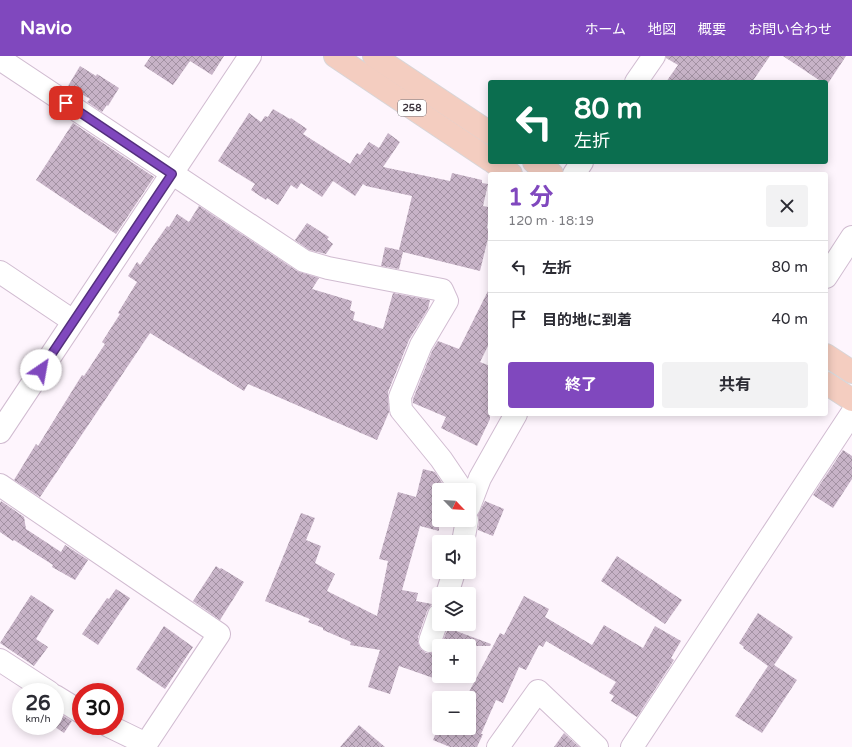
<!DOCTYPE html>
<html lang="ja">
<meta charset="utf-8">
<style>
body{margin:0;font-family:"Varela Round","Noto Sans JP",sans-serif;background:#f2f2f3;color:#2b2b33;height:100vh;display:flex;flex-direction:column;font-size:15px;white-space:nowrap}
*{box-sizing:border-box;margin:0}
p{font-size:13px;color:#7c7c81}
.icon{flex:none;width:22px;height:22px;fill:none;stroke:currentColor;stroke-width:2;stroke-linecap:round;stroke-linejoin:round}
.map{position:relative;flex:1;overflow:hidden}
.details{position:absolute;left:488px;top:116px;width:340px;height:244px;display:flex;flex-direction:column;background:#fff;border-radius:4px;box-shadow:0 2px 10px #0003}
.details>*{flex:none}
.top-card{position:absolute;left:488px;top:24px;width:340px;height:84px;border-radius:4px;box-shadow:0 2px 10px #0003;background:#0b6e4f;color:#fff;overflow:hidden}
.needle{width:26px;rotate:115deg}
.tools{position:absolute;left:432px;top:427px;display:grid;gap:8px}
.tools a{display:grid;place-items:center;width:44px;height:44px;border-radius:4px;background:#fff;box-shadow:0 2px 10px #0003;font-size:20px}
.speed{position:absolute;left:12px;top:627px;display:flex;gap:8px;font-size:20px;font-weight:700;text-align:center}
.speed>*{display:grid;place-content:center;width:52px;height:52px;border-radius:50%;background:#fff;box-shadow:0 2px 10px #0003;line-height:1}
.speed small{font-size:10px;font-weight:400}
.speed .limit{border:6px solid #d22;background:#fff;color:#111}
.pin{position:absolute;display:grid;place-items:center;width:34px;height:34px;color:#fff;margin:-17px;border-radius:8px;box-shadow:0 2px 6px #0006}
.me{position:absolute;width:44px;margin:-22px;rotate:33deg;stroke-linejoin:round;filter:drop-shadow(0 0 3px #0008)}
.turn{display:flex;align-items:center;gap:14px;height:84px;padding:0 20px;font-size:18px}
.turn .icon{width:52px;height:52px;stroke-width:2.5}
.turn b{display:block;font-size:28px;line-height:34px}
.round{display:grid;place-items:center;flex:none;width:42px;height:42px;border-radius:4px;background:#f2f2f3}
.overview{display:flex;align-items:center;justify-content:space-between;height:68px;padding:0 20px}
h1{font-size:24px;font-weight:700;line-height:30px;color:#8048be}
.action{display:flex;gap:8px;margin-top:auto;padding:8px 20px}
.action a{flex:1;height:46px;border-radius:4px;background:#8048be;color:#fff;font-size:16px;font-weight:700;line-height:46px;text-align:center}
.action a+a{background:#f2f2f3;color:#2b2b33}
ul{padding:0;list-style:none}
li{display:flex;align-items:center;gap:12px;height:52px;padding:0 20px;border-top:1px solid #e1e1e2}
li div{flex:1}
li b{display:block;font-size:15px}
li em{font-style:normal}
header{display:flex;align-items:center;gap:24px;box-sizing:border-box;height:56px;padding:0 20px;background:#8048be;color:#fff}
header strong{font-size:19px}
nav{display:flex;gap:22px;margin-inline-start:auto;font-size:14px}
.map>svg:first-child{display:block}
</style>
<header>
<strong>Navio</strong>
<nav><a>ホーム</a><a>地図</a><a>概要</a><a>お問い合わせ</a></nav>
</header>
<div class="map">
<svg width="852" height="691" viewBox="0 0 852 691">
<defs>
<pattern id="building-cross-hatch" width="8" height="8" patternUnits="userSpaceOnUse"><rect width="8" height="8" fill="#c7b3c7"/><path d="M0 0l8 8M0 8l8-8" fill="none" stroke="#a392a3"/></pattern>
</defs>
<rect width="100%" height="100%" fill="#fef5fd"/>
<!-- building -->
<g fill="url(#building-cross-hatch)">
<path d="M151,0H224L212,19L190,5L173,29L144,10Z"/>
<path d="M666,0H770L752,26H666L678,9L666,2Z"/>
<path d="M783,0H846L827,29L826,26H822Z"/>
<path d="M80,10L96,20L97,18L119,32L108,50L107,49L102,56L87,46L90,43L68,30Z"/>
<path d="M273,53L290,63L291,62L307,73L303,78L350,108L357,97L360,99L369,86L379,92L388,77L400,86L383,111L450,125L452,117L482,124V127L488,128L483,150L488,151V165L487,172L490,174L480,215L403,196L399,213L381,210L385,191L399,194L412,140L366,130L363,128L355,140L333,125L322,141L301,127L297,133L291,129L278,149L267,142L266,144L251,134L255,128L218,105L249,57L261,66L265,60L268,61Z"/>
<path d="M73,67L154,121L116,178L36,124Z"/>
<path d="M199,150L297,215L319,222L312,233L352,245L350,254L355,256L353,264L383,273L393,237L430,244L428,253L409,284L388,336L389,356L377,384L248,328L244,335L150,277L40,441L14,424L36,388L38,390L82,319L84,320L105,288L102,286L120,258L118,257L137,226L128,220L137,206L140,209L167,170L169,171L177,158L189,166Z"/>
<path d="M307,167L329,181L327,183L333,188L326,198L309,194L295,184Z"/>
<path d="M490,231V286L480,306L490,310V363L477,390L441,372L446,361L413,347V343L432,295L438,285L459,293Z"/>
<path d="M843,394L852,400V423L833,452L813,439Z"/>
<path d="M423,413L435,416L442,427L440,434H439V475L420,470L402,534L418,537L416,545L432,548L427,555L418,581V587L421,593L426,597H433L439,593V624L399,610L390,638L368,631L380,594L350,589L351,586L323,574V572L308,566L310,563L265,545L301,457L315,462L306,484L321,490L315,507L335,518L327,535L377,560L388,505L379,503L398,436L416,441Z"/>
<path d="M1,445L24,461L26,473L61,496L65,489L88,504L75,524L52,511L53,509L14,484L13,485L0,476V447Z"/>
<path d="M485,445L504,453L493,480L478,474L479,466L478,459Z"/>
<path d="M617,500L682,544L665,568L601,525Z"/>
<path d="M216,510L220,513L221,512L244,526L220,564L193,545Z"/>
<path d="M116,533L130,542L98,589L82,578L107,542L109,543Z"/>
<path d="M31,539L54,554L36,583L48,591L34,610L0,587Z"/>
<path d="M524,540L549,553L545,561L592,589L604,569L643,592L655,570L681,585L671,602L674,604L637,661L611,645L614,640L609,637L616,626L546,585L543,591L539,589L526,614L519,611L503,647L496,644L481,678H483L477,691H450L433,684L438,672H469V636L500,577L504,579Z"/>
<path d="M758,557L793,581L774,609L797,624L762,677L735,660L768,610L743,592L744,591L739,587Z"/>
<path d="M164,570L193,591L165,633L136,613Z"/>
<path d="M448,572L491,588L490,590H441Z"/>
<path d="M55,655L72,665L64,677L55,671Z"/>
<path d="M359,669L385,691H340Z"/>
<path d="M564,677L579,691H554Z"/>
</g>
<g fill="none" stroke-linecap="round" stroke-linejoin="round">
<defs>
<g id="minor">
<path d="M0,3L304,205L328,212L442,234L447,245L421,289L400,341L401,354L441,403L462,434"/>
<path d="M636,26L654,0"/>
<path d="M574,118L582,106"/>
<path d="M0,216L73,265"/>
<path d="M826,221L852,181"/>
<path d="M0,376L250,0"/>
<path d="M0,429L219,578L146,688"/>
<path d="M469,451L480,422L516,358"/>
<path d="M463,486L467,464"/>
<path d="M447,538L454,516"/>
<path d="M430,585L439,559"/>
<path d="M0,604L49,636"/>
<path d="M55,640L81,656"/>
<path d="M109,670L146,688L145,691"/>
<path d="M498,691L538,635L597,691"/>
<path d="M632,691L852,357"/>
</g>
<g id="highway">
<path d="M335,0L490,104"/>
<path d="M374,0L490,77"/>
<path d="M493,106L511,118"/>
<path d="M534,106L552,118"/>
<path d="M826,299L852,316"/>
<path d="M826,327L852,344"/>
</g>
</defs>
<!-- minor casing -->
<use href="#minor" stroke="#d1bcd1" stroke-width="24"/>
<!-- highway casing -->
<use href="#highway" stroke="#d8d6d8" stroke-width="24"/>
<!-- minor -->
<use href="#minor" stroke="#fff" stroke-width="22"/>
<!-- highway -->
<use href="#highway" stroke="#f4cdc0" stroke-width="22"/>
</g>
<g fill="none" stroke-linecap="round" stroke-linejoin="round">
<defs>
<path id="route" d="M41,314L172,118L66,47"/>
</defs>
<!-- route casing -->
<use href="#route" stroke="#532f7c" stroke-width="10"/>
<!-- route -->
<use href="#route" stroke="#8048be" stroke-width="7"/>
</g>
<g text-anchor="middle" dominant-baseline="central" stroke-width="4" stroke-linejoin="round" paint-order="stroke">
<!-- shield labels -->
<rect fill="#fff" stroke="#767176" stroke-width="1" x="398" y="44" width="28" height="16" rx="3"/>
<g font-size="10" font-weight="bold" fill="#3c343c">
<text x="412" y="52">258</text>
</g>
</g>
</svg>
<div class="tools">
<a><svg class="needle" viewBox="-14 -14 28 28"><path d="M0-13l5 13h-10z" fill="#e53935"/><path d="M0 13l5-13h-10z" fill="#7c7c81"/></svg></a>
<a><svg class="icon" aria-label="sound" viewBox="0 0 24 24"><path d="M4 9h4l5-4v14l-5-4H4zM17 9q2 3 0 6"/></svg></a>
<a><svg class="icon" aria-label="layers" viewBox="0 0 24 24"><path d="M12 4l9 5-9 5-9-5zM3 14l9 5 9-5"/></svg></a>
<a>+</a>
<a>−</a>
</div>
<div class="speed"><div>26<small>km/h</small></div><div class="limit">30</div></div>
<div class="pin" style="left:66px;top:47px;background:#d93025"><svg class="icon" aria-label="arrive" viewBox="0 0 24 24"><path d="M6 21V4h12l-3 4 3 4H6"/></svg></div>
<svg class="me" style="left:41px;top:314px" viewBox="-20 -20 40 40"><circle r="19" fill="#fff"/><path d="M0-13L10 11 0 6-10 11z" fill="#8048be"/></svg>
<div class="top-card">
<div class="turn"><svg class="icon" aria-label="left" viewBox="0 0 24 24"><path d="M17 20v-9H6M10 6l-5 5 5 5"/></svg><div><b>80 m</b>左折</div></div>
</div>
<section class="details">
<div class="overview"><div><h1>1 分</h1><p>120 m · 18:19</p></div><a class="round"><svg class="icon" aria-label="close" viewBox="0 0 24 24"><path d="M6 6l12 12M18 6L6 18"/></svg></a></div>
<ul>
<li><svg class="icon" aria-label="left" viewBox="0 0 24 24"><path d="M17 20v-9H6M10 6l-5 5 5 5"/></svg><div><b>左折</b></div><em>80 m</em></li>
<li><svg class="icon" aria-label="arrive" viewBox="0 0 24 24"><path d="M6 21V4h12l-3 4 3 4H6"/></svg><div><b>目的地に到着</b></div><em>40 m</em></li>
</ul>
<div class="action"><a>終了</a><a>共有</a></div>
</section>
</div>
